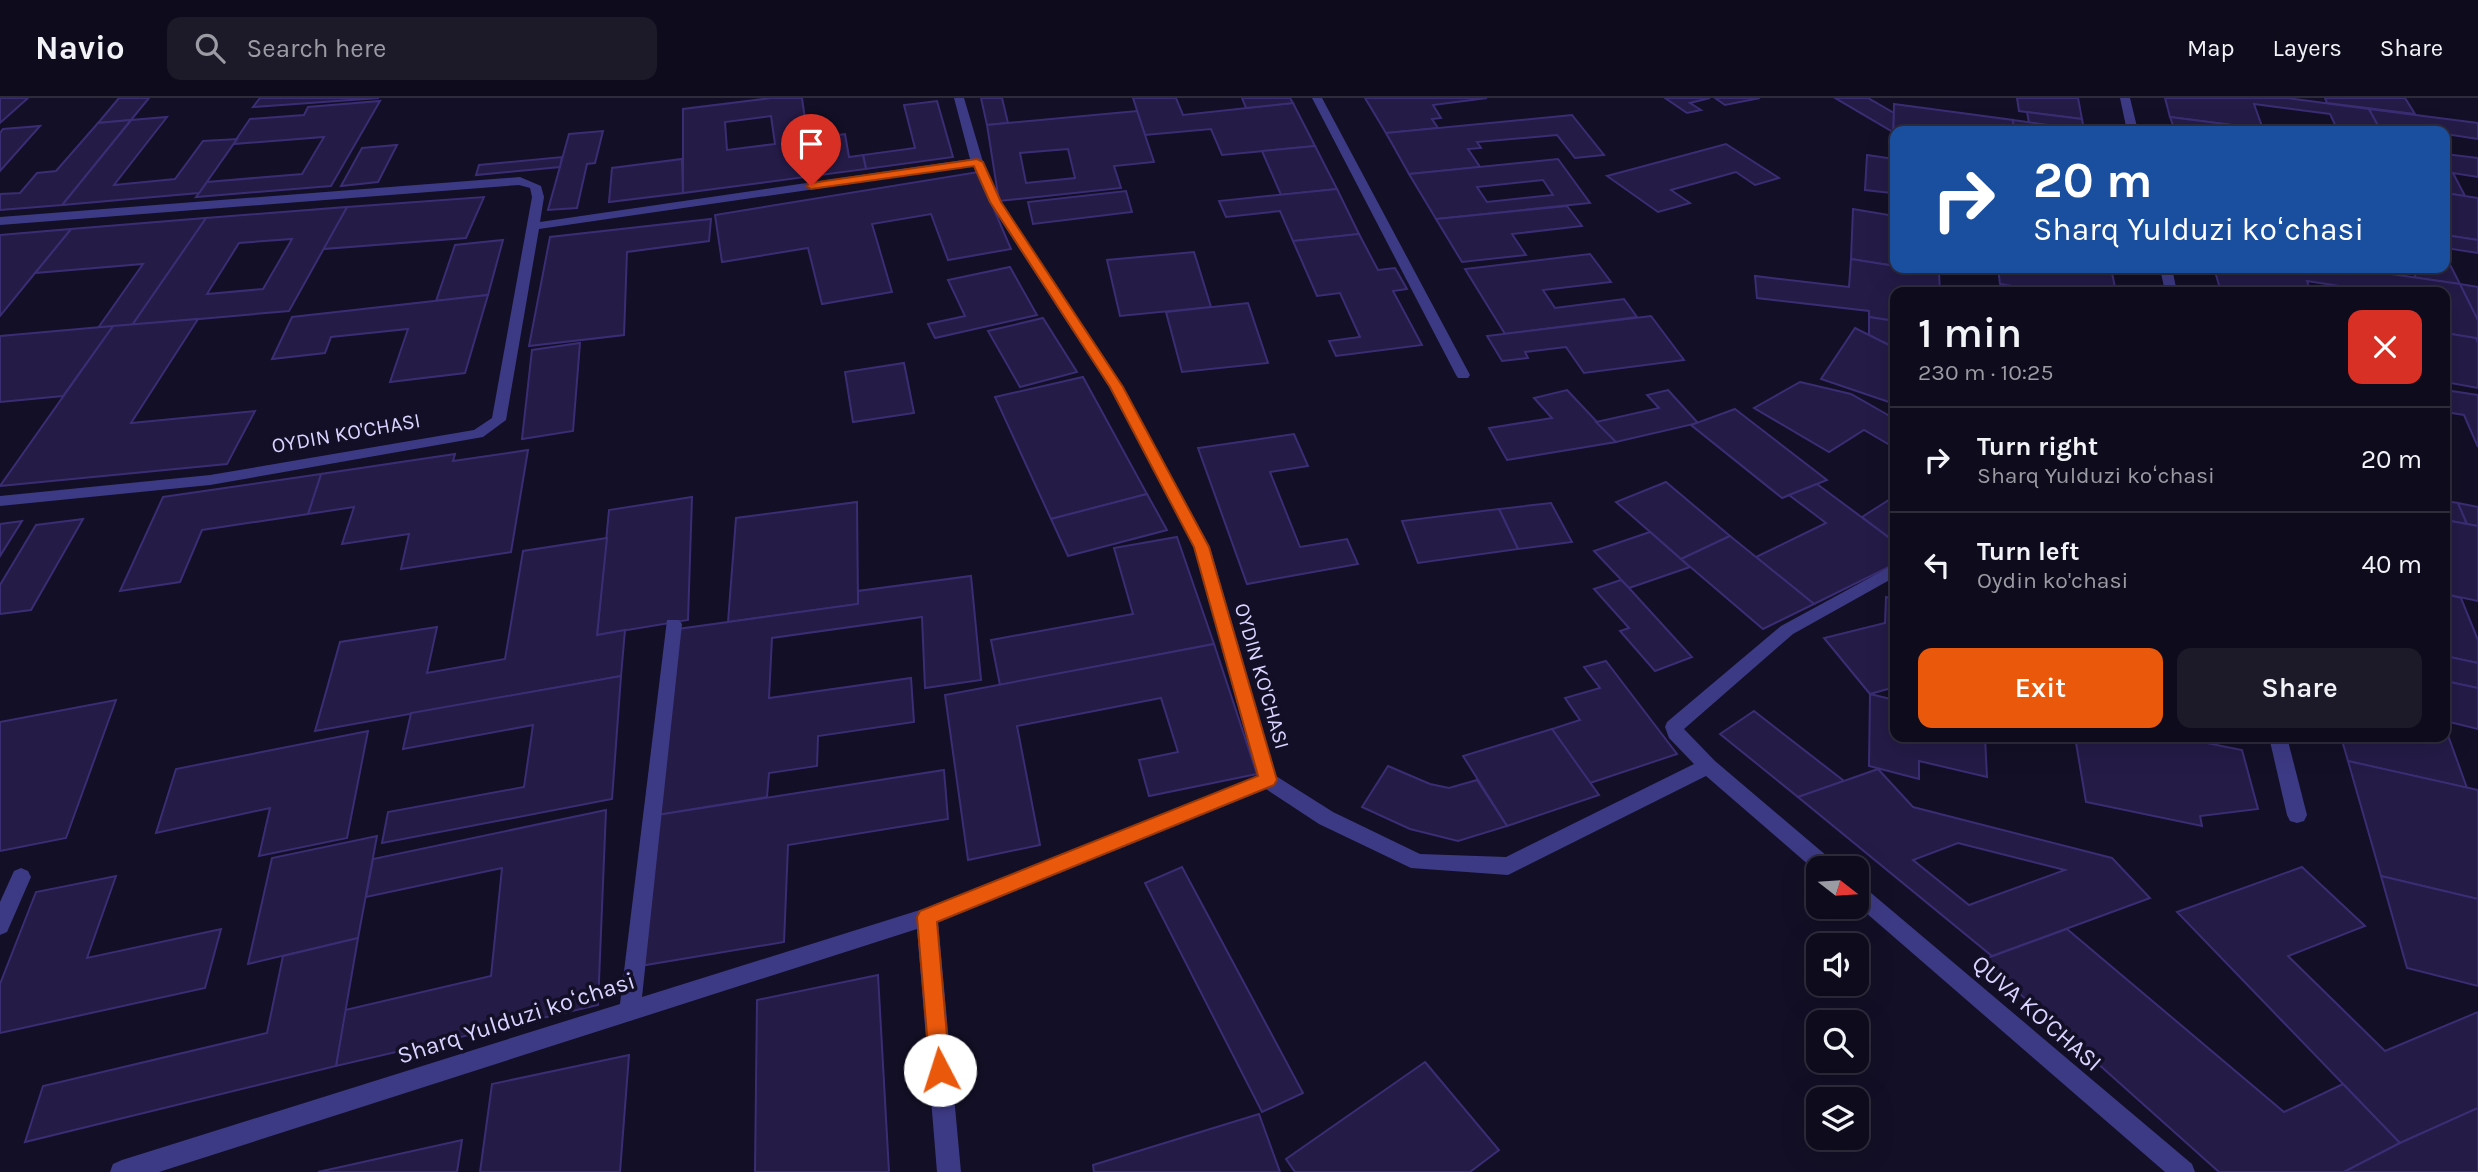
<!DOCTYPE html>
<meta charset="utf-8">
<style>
body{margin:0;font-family:Karla,sans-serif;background:#1c1929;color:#f1f3f6;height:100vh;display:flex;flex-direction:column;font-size:26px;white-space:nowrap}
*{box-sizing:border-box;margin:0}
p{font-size:23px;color:#9b9ba3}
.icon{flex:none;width:38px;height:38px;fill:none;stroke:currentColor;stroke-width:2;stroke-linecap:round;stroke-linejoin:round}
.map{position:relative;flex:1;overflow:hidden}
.panel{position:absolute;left:1890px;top:189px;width:560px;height:455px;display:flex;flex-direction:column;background:#0e0b1c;border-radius:14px;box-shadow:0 7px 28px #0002,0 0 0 2px #2e2b3b}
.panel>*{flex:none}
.top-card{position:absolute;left:1890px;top:28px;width:560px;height:147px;border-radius:14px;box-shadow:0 7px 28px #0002,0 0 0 2px #2e2b3b;background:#1a4fa0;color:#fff;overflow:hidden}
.needle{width:46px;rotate:107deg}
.tools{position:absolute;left:1806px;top:758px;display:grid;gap:14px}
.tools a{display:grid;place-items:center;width:63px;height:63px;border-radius:14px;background:#0e0b1c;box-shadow:0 7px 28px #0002,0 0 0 2px #2e2b3b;font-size:35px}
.pin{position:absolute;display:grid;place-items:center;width:60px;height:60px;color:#fff;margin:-72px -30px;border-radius:50% 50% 50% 0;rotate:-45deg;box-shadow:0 0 7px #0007}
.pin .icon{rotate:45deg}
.me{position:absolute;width:77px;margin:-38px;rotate:355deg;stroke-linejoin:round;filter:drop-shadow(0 0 5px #0008)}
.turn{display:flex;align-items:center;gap:24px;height:147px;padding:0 28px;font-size:32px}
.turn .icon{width:91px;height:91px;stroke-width:2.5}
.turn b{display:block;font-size:49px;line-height:60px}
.round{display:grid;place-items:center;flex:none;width:74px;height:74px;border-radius:14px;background:#1c1929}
.overview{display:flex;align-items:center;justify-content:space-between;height:119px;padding:0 28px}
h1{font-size:42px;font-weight:600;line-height:52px}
.primary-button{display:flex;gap:14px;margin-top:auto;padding:14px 28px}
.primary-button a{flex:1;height:80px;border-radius:14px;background:#ea580c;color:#fff;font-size:28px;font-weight:600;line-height:80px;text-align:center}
.primary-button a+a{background:#1c1929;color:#f1f3f6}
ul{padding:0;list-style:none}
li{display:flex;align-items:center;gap:21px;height:105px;padding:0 28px;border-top:2px solid #2e2b3b}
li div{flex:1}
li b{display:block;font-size:26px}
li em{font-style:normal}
header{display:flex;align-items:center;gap:42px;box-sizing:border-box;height:98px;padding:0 35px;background:#0e0b1c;border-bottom:2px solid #2e2b3b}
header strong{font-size:33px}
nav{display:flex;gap:38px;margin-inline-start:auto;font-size:24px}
.search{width:490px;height:63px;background:#1c1929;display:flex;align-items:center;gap:18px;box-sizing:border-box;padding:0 24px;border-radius:14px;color:#9b9ba3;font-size:26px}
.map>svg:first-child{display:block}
</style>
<header>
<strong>Navio</strong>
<div class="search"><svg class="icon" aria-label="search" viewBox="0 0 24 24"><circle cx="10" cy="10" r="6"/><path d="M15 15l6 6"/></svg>Search here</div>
<nav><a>Map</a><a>Layers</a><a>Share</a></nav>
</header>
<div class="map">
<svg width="2478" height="1074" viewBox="0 0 2478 1074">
<rect width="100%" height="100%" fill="#130f26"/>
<!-- building -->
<g fill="#241b47" stroke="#3b2d73" stroke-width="2" fill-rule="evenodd">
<path d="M0,0H28L0,25Z"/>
<path d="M119,0H149L131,22L98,25Z"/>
<path d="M260,0H379L253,9Z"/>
<path d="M771,0H802L813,78L683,95V11ZM771,18L775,46L727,52L725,24Z"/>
<path d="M981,0H1002L1008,25L987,27Z"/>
<path d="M1133,0H1176L1183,17L1293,5L1315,48L1222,57L1211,31L1145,37Z"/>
<path d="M1242,0H1290L1293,5L1246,10Z"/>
<path d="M1365,0H1487L1433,7L1441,20L1432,21L1438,30L1386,35Z"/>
<path d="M1665,0H1710L1690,5L1701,12L1687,15Z"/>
<path d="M1715,0H1760L1725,7Z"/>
<path d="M1835,0H1868L1894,15L1893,34Z"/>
<path d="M2017,0H2078L2082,21L2019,13Z"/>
<path d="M2165,0H2287L2369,11L2381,33H2338L2330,16L2254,6L2263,31L2170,19Z"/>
<path d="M2325,0H2405L2415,16L2327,5Z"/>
<path d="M380,3L331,88L196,99L207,84L302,76L324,39L233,46L250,21L304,17L308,9Z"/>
<path d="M937,3L953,59L866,71L863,57L915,50L904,7Z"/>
<path d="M1894,6L2013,22L2014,33H1895L1893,61Z"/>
<path d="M2369,11L2478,25V41L2445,36V33H2381Z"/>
<path d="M1137,13L1154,64L1114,68L1121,90L999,103L987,27ZM1068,51L1075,80L1026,85L1020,55Z"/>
<path d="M2027,14L2082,21L2084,32L2029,25Z"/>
<path d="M1572,17L1604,57L1575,60L1557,37L1477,44L1481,50L1468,51L1480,69L1409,76L1386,35Z"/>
<path d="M167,19L114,87L175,81L203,43L237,41L199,95L62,107L131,22Z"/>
<path d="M2170,19L2255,30L2256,33H2175Z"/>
<path d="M131,22L62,107L0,112V96L20,95L37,75L56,73L98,25Z"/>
<path d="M2013,22L2084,32V33H2014Z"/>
<path d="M40,28L0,73V35L3,31Z"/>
<path d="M603,33L595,65L587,66L577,110L548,112L569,36Z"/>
<path d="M845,36L849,59L863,57L866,71L813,78L808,41Z"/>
<path d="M1726,46L1779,80L1755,87L1736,74L1671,92L1690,105L1658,114L1607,78Z"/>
<path d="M397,47L378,84L341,88L362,50Z"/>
<path d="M1315,48L1337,91L1281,97L1262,53Z"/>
<path d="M2445,56L2478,60V79L2453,75L2465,98L2445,95Z"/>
<path d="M1867,57L1895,61L1891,95L1865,92Z"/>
<path d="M562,59L560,69L476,77L479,67Z"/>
<path d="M682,61L683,95L609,104L612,70Z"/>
<path d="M1558,61L1590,105L1436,121L1409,76ZM1543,82L1553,97L1487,104L1477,89Z"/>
<path d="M978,74L1011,151L948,162L931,116L872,126L892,194L822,206L808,150L722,164L715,117Z"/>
<path d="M1337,91L1359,136L1293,143L1280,113L1226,119L1219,103Z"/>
<path d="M1126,93L1132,114L1033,126L1028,104Z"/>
<path d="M2445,95L2478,100V142L2445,137Z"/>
<path d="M484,99L466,140L323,151L347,109Z"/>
<path d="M1567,108L1582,128L1512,136L1526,157L1462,164L1436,121Z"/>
<path d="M347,109L289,213L132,227L206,120ZM292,141L263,191L207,196L239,145Z"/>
<path d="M1853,111L1895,118V168L1851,161Z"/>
<path d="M206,120L132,227L98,230L143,166L35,175L71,131Z"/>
<path d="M711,121L709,143L627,154L624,237L529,248L550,139Z"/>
<path d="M71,131L35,175L0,218V137Z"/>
<path d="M1359,136L1378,172L1395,170L1407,191L1393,193L1422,247L1336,258L1329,243L1360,239L1340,195L1317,198L1293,143Z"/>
<path d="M2445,137L2478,142V155L2445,150Z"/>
<path d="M503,142L488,197L436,203L455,147Z"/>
<path d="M1194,154L1211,209L1120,218L1107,162Z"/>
<path d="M1590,156L1611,184L1543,192L1555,210L1624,201L1637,219L1505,236L1465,171Z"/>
<path d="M2445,157L2460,186L2416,180L2411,170H2445Z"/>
<path d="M1851,161L1939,175L1940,194H1895V223L1869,219V213L1757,200L1755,178L1849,189Z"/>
<path d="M1010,169L1037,217L935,240L928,226L965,218L948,182Z"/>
<path d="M1998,170H2111L2116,194H2049L2000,186Z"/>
<path d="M2214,170H2350L2460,186L2478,222V241L2445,235V194H2378L2307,183L2311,194H2221Z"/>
<path d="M2460,186L2478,189V222Z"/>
<path d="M488,197L465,275L390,284L408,231L331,239L325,255L272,261L292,219Z"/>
<path d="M1248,205L1268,265L1182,274L1166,214Z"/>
<path d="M1651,218L1684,262L1584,275L1566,249L1525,254L1528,260L1502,263L1487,238Z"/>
<path d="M1869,219L1895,223V250L1869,237Z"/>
<path d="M1043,220L1077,274L1020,289L988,233Z"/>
<path d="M198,221L131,325L255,313L227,366L0,388L113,228Z"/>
<path d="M113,228L63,298L0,304V238Z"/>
<path d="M1855,230L1895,250V306L1821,281Z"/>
<path d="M2445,235L2476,240L2478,245V290L2445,284Z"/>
<path d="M580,245L573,333L522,341L532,252Z"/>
<path d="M904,265L914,315L853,324L845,274Z"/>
<path d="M1083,279L1147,396L1051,421L995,299Z"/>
<path d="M1800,284L1851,296L1895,321V350L1864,332L1829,354L1754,310Z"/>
<path d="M1567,292L1616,344L1507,362L1489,330L1552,320L1534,300Z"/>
<path d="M1668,292L1698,325L1616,344L1596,324L1659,310L1647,297Z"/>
<path d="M2445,292L2478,297V349L2464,317L2445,314Z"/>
<path d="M1735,311L1827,382L1782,400L1691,327Z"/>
<path d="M1294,336L1308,368L1270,374L1300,449L1347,441L1358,466L1247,486L1198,350Z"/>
<path d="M528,352L511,454L401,471L409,436L342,446L354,409L308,416L321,376L455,356L453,363Z"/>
<path d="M321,376L308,416L202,432L180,484L120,493L163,399Z"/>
<path d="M1666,384L1730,438L1681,461L1616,404Z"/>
<path d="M1817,386L1895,444V466L1814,506L1756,459L1826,425L1789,397Z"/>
<path d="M1147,396L1167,432L1068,458L1051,421Z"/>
<path d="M1895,398V444L1862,419Z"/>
<path d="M692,399L688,522L597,537L609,412Z"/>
<path d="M2445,403L2458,405L2467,426L2445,422Z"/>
<path d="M857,404L858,506L728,524L736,420Z"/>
<path d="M1551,405L1572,444L1518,451L1499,411Z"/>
<path d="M2458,405L2478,409V428L2467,426Z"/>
<path d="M1499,411L1518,451L1418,465L1402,423Z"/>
<path d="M83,421L31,512L0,516V487L36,427Z"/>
<path d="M2445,422L2478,428V503L2445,496Z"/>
<path d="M22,423L0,458V426Z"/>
<path d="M1650,434L1690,469L1629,490L1594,453Z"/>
<path d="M1730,438L1756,459L1814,506L1763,531L1681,461Z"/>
<path d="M1177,439L1214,546L1000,587L991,542L1133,516L1114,450Z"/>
<path d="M607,440L597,537L625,532L621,578L315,633L340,544L437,529L427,575L505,561L523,453Z"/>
<path d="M971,478L981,582L925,590L922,519L772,540L769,600L911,580L914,624L818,638L817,668L769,675L767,699L657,717L678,531L858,506V493Z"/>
<path d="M1621,482L1629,490L1692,559L1655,573L1620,533L1629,530L1594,491Z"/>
<path d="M2445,496L2461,500L2478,542V565L2445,558Z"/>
<path d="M1886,499L1895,501V589L1870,596L1824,540L1885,525Z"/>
<path d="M1214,546L1257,676L1149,698L1139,662L1178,654L1161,600L1017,628L1040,747L968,762L945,597Z"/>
<path d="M2445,558L2478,565V590L2445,583Z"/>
<path d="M1606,563L1677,656L1590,685L1552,631L1580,622L1565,600L1600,590L1584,569Z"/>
<path d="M621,578L612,701L382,745L388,714L524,689L533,627L403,651L411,615Z"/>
<path d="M2445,583L2478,590V631L2445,623Z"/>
<path d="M1870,596L1895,602V639H1985L1987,679L1919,663V681L1869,668Z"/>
<path d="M116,602L66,740L0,753V624Z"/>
<path d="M1754,613L1844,683L1798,699L1720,636Z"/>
<path d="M2445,629L2467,690L2348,663L2341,639H2445Z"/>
<path d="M1552,631L1599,697L1507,728L1463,658Z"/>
<path d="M368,633L347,740L259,758L270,710L156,735L176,671Z"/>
<path d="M2075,639H2177L2242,652L2258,711L2200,718L2202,728L2086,704Z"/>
<path d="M2348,663L2478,692V801L2381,778Z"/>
<path d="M1388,668L1430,686L1449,690L1477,682L1507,728L1458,743L1410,731L1362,709Z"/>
<path d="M1878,671L1913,709L2112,760L2150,800L1992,858L1798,699ZM1958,745L2065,772L1969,807L1913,762Z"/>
<path d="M944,672L948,721L788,747L784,844L640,868L657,717Z"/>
<path d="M606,712L598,907L336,968L345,912L491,878L502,770L366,799L373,761Z"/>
<path d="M377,738L358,840L248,866L272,760Z"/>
<path d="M1182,769L1303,995L1262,1014L1145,785Z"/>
<path d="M2302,769L2365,828L2288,858L2385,953L2478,914V1010L2400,1045L2177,814Z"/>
<path d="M116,778L87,860L221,831L205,890L0,935V886L36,794Z"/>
<path d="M2381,778L2478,801V888L2407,870Z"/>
<path d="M2067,831L2284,1014L2343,986L2400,1045L2344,1074H2219L1982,862Z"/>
<path d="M358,840L336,968L25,1044L43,988L267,935L283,858Z"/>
<path d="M878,877L889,1074H755L757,902Z"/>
<path d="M629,957L620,1074H480L492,986Z"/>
<path d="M1425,964L1499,1052L1470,1074H1295L1286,1061Z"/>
<path d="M2478,1010V1074H2344L2400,1045Z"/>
<path d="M1259,1016L1280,1074H1094L1093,1067Z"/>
<path d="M462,1042L457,1074H318Z"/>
</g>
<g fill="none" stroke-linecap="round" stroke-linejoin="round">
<!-- minor -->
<g fill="#3d3a85" fill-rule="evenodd">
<path d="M954,0H964L983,64L1001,104L1123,289L1210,449L1276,678L1333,714L1420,756L1506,759L1694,666L1669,640L1665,629L1667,624L1781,528L1895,466V479L1793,536L1684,631L1715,663L1834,764L1837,770H1818V775L1706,678L1508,777L1411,770L1319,726L1266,691L938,824L961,1074H937L917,831L159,1074H110L113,1066L122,1062L620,906L667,522H679L682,526L642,899L923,811L1257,678L1194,449L1109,289L989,104L973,68L539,131L506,322L483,339L210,387L0,408V398L210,377L474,332L492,320L532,99L530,90L519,87L0,127V119L520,79L541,88L544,99L540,124L970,61Z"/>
<path d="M1312,0H1322L1470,277L1468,280H1458L1456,277Z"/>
<path d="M2120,0H2130L2138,33H2127Z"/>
<path d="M2160,170H2172L2177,194H2165Z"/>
<path d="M2269,639H2287L2307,717L2304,723L2297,725L2290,723L2287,717Z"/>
<path d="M21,770L28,773L31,779L7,834L0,837V804L14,773Z"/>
<path d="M1857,786L1864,789L2192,1066L2195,1074H2165L1857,807Z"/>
</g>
</g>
<!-- route -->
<path fill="#ea580c" stroke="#983908" stroke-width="2" d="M977,61L983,64L1001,104L1123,289L1209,449L1277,682L1274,687L937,824L950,972L947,979L940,982L933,979L930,972L917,819L920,813L1258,678L1194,449L1110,289L990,104L974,68L811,91L806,88L811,85Z"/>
<g text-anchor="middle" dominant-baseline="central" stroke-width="7" stroke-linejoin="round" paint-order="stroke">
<!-- street labels -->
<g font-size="21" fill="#d9d4ff" stroke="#130f26">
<text transform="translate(346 335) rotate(-10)">OYDIN KO'CHASI</text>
<text transform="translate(1262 578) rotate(74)">OYDIN KO'CHASI</text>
</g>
<!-- near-street labels -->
<g font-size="24" fill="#d9d4ff" stroke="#130f26">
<text transform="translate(2037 915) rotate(41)">QUVA KO'CHASI</text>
<text transform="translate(516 920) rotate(-18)">Sharq Yulduzi koʻchasi</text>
</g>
</g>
</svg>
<div class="tools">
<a><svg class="needle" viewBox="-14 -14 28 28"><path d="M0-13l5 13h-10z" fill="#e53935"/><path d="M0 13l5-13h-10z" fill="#9b9ba3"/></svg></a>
<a><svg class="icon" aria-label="sound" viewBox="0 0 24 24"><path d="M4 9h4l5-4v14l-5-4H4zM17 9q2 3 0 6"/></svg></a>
<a><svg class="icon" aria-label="search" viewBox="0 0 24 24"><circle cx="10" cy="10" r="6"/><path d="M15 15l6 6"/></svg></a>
<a><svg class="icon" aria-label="layers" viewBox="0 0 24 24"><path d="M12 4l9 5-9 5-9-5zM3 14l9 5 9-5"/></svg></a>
</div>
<div class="pin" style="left:811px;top:88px;background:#d93025"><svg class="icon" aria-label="arrive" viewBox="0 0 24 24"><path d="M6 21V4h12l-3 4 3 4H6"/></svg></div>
<svg class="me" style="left:940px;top:972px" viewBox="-20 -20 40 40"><circle r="19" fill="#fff"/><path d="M0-13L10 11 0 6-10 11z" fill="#ea580c"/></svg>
<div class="top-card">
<div class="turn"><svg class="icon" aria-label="right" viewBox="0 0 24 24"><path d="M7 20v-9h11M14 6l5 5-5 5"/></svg><div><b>20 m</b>Sharq Yulduzi koʻchasi</div></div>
</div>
<section class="panel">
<div class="overview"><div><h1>1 min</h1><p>230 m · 10:25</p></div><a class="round" style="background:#d93025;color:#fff"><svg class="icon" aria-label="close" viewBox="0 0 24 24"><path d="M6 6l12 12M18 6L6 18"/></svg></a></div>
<ul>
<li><svg class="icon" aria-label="right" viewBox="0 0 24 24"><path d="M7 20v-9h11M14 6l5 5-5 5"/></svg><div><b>Turn right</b><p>Sharq Yulduzi koʻchasi</p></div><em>20 m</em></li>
<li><svg class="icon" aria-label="left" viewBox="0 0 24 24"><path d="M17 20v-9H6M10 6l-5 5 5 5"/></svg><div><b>Turn left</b><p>Oydin ko'chasi</p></div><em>40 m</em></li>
</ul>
<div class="primary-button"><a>Exit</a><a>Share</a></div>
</section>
</div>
